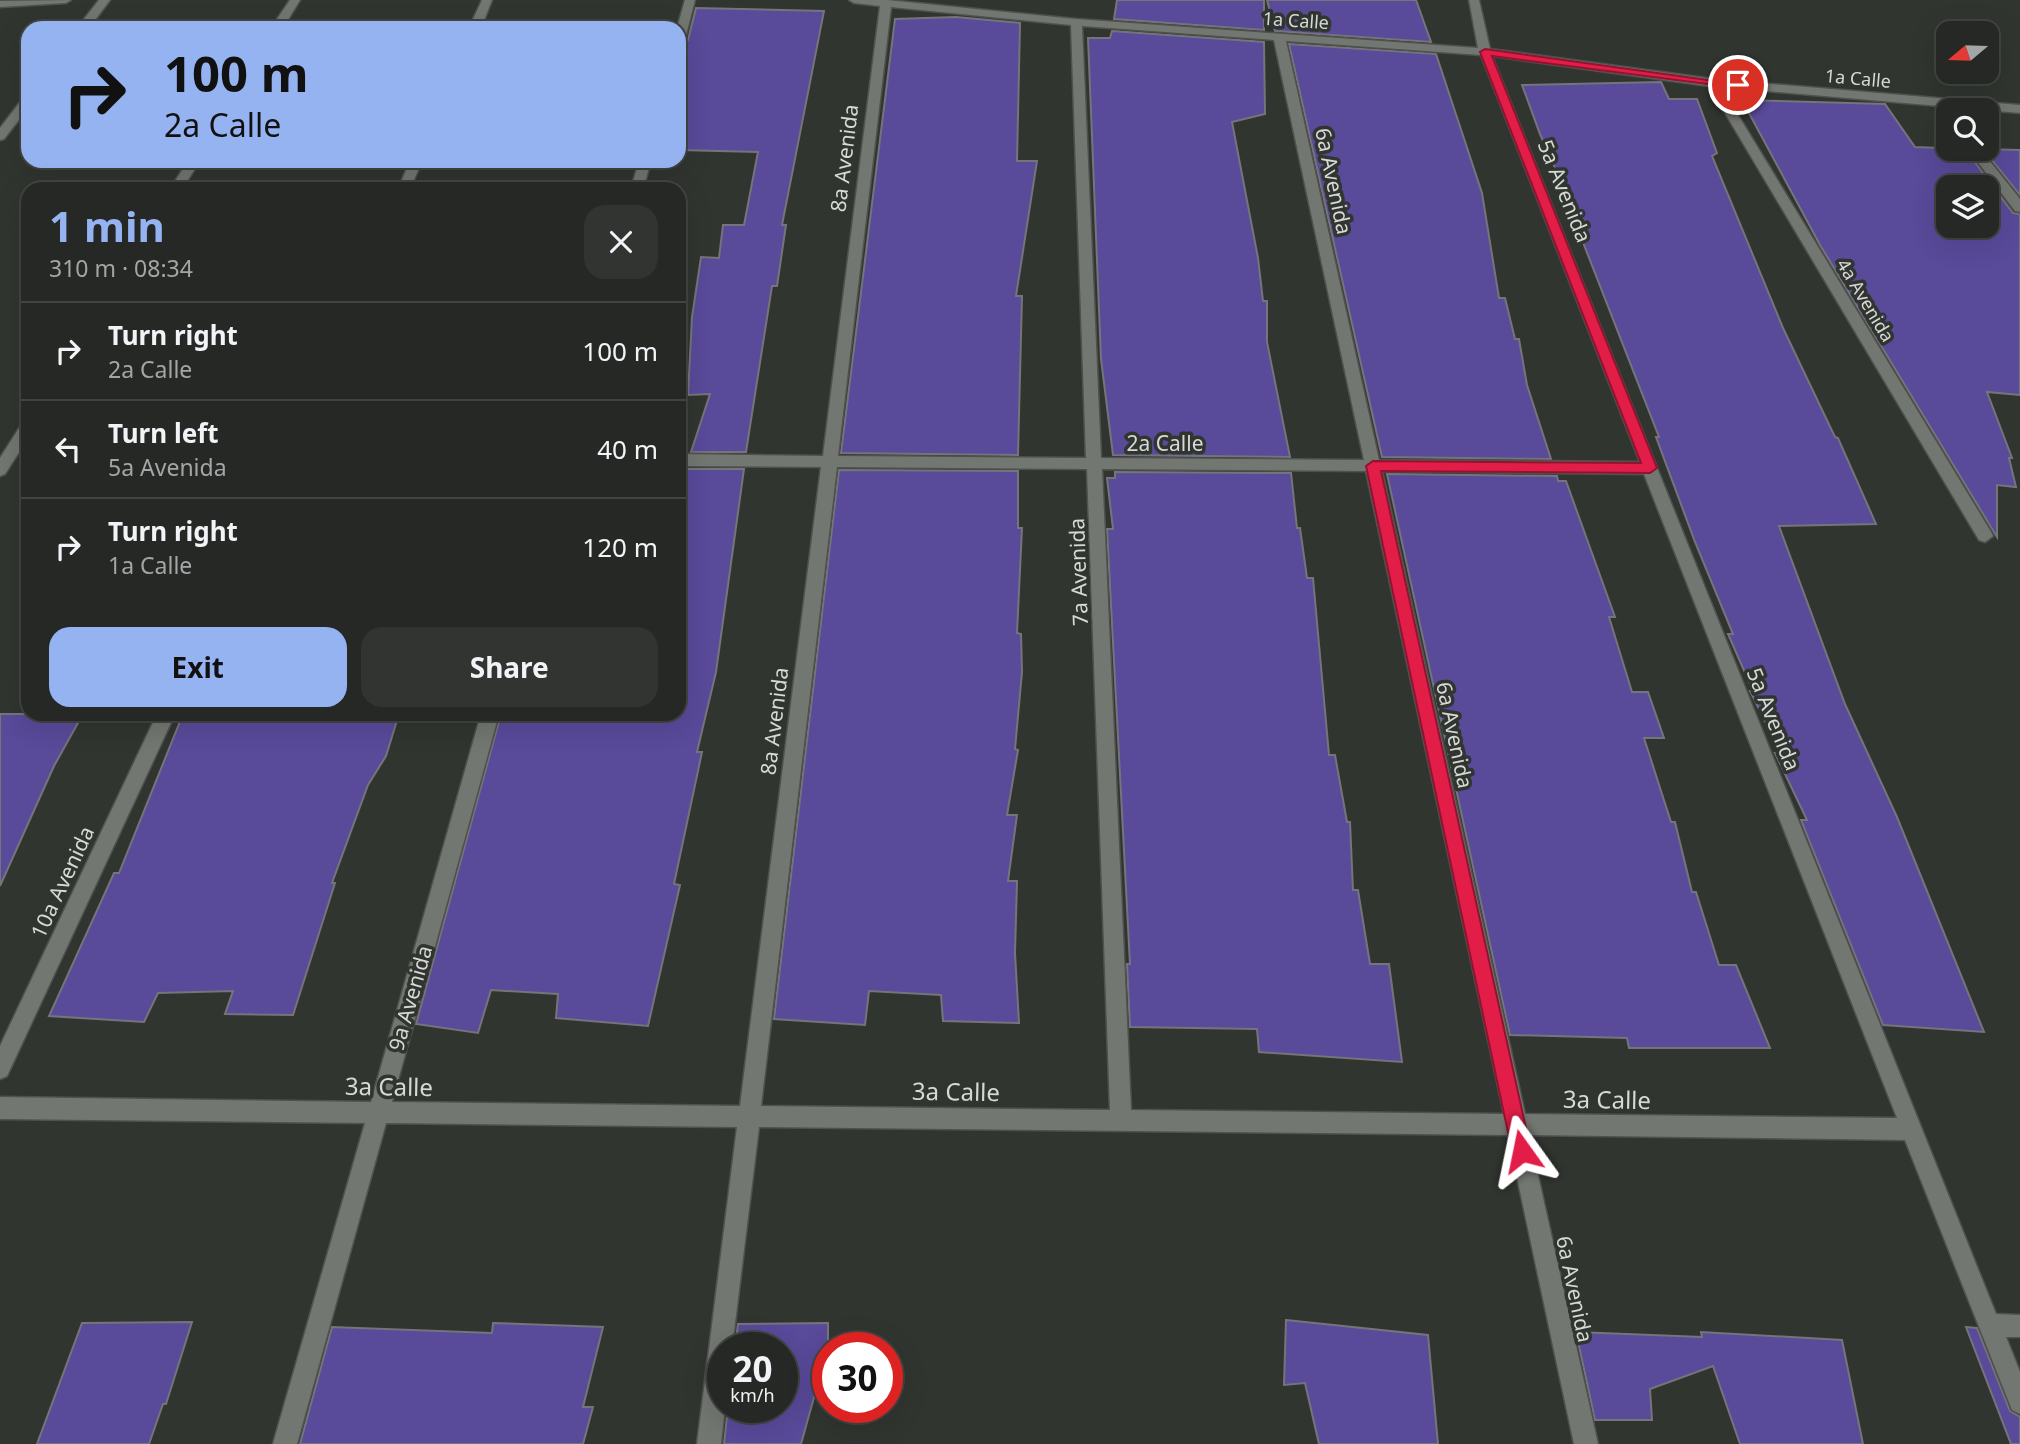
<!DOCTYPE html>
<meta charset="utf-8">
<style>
body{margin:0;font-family:"Noto Sans",sans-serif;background:#313431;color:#f1f3f6;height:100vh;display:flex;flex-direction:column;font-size:26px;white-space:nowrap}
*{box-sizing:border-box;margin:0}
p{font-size:23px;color:#a3a6a6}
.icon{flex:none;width:38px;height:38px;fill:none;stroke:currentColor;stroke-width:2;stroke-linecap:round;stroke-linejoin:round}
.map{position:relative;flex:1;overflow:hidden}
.details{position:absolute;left:21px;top:182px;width:665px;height:539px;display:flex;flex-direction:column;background:#252824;border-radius:21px;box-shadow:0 7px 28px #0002,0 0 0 2px #424441}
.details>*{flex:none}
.hud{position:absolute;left:21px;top:21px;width:665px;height:147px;border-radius:21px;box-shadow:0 7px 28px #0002,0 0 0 2px #424441;background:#95b2f1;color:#111;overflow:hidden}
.needle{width:46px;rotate:251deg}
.buttons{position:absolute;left:1936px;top:21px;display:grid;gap:14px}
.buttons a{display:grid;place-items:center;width:63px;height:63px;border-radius:14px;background:#252824;box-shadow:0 7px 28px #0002,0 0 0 2px #424441;font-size:35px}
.speed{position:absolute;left:707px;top:1332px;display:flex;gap:14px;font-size:35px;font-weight:700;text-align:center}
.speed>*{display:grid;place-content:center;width:91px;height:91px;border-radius:50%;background:#252824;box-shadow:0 7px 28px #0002,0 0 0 2px #424441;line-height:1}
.speed small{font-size:18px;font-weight:400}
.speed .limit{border:10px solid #d22;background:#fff;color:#111}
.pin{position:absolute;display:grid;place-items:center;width:60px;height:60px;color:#fff;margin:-30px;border:4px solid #fff;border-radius:50%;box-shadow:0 2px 7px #0007}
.me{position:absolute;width:77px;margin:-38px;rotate:348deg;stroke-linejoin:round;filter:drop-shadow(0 0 5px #0008)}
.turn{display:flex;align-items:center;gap:24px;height:147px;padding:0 28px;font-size:32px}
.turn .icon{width:91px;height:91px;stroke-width:2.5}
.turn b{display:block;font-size:49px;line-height:60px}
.round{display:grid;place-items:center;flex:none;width:74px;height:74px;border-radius:21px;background:#313431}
.head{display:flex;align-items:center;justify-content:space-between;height:119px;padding:0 28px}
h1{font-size:42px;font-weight:700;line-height:52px;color:#95b2f1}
.primary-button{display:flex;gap:14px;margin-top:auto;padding:14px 28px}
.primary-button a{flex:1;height:80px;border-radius:21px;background:#95b2f1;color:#111;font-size:28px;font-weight:700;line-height:80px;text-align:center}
.primary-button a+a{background:#313431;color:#f1f3f6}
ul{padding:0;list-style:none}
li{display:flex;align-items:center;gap:21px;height:98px;padding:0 28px;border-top:2px solid #424441}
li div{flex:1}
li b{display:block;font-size:26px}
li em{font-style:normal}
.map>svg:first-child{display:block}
</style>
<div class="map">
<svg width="2020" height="1444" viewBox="0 0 2020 1444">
<rect width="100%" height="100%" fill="#313530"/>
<!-- building -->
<g fill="#594a9a" stroke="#75747b" stroke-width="2" fill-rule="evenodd">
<path d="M1117,0H1264V30L1114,19Z"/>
<path d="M1267,0H1416L1431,42L1275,31Z"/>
<path d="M696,8L824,11L782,225H786L777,286H772L746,452H691L710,394L688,395L692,317L701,257L719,258L723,225H744L758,152L679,150V45L688,40Z"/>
<path d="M956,17L1020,23L1017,161H1037L1016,296H1022L1018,455L841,453L895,19Z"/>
<path d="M1112,31L1264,42L1265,114L1232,122L1258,258L1263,301H1267V342L1290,457L1113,455L1101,359L1088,38H1110Z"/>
<path d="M1289,44L1436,54L1482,193L1499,298H1505L1515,339H1519L1527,385L1551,459L1382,457Z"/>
<path d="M1661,82L1669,99H1697L1717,153L1712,156L1783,328L1835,437L1838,438L1876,524L1779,526L1845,704L1897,817L1984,1032L1883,1025L1801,820H1807L1775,753H1781L1750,691H1753L1728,634H1733L1695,542L1656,437H1659L1568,204H1571L1540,134L1522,85Z"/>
<path d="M1742,100L1885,104L1915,147L1965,149L2013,213L2020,214V395L1987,392L2012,458H2009L2016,487L1997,485V537L1820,245ZM1948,187H1986V226H1948Z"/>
<path d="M1983,149L2020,150V195Z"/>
<path d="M685,469H744L716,672L697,752H702L674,884L680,885L648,1026L556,1018L558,994L491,990L478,1033L416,1024L501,714H679V488Z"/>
<path d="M839,470L1018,471V528H1022L1017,633L1021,634L1022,672L1015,749L1018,750L1007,815H1017L1008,881H1017L1015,953L1019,1023L943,1021L941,995L869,991L865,1025L774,1019Z"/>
<path d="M1115,472L1291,473L1297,528H1300L1307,578H1313L1329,755H1335L1347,822H1350L1353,890H1358L1370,964H1389L1402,1062L1259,1052L1257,1029L1130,1027L1127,964H1130L1107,529H1113L1107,478H1115Z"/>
<path d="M1387,474L1557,476L1558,481H1566L1615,617H1609L1632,692H1648L1664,738H1644L1671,822H1675L1692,892H1696L1719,965H1736L1770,1048H1629L1627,1038L1510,1035Z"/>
<path d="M0,714H83L54,766L0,886Z"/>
<path d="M183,714H399L386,756L368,785L332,883H335L293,1015L225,1014L233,991L158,993L144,1022L49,1016L114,873H119Z"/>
<path d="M1286,1320L1428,1335L1438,1444H1319L1305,1383L1284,1385Z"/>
<path d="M192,1322L166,1404H163L149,1444H37L82,1323Z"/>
<path d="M493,1323L603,1327L583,1407H593L583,1444H300L332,1327L492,1333Z"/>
<path d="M828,1323V1376H820L801,1444H724L728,1407H782V1348H735L738,1324Z"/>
<path d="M1966,1327L1977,1328L2010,1411L2020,1417V1444H2011Z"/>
<path d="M1576,1332L1702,1337L1701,1332L1842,1340L1863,1444H1740L1713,1366L1650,1389L1652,1420H1595Z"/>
</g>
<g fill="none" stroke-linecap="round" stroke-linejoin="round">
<defs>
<g id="street">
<path d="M71,0L66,3L0,7V1Z"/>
<path d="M99,0H110L89,28H77Z"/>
<path d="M290,0H300L283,28H271Z"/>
<path d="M482,0H492L481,28H469Z"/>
<path d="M685,0H695L685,39L679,42V28H677Z"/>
<path d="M849,0H887L1076,19L1478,48L1469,0H1479L1490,49L1713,79L2020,105V113L1721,87L1991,532L1993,536L1985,542L1979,540L1709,86L1492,56L1996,1314L2020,1315V1337H2006L2020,1372V1414L2012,1410L1905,1140L1529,1135L1598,1444H1574L1508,1135L759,1127L732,1348H723V1407H725L721,1444H697L737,1127L386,1123L297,1444H273L365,1123L0,1119V1097L371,1102L481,714H499L392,1102L740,1106L821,467L679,466V454L823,456L880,6L854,3ZM891,7L1071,25L1086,458L838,456ZM1082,26L1274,40L1364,460L1101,458ZM1286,41L1481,55L1640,462L1379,460ZM837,467L1087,469L1110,1110L761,1106ZM1102,469L1366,471L1504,1114L1131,1110ZM1382,471L1644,474L1897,1118L1525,1114Z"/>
<path d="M28,96V108L4,139L0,140V128L24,97Z"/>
<path d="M1968,149H1980L2020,199V212L2015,211Z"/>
<path d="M188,161H200L182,189H170Z"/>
<path d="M410,161H422L410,189H398Z"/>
<path d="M639,161H651L643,189H631Z"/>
<path d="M28,421V438L5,474L0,476V458L23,422Z"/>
<path d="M157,714H175L7,1076L0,1079V1046Z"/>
</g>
</defs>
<!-- street casing -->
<use href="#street" stroke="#4e514d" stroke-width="3"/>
<!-- street -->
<use href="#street" fill="#727771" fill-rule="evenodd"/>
</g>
<!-- route -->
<path fill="#e11d48" stroke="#92132f" stroke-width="2" d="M1485,49L1744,85L1738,88L1492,56L1657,468L1650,473L1381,471L1531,1151L1529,1158L1522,1161L1515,1158L1512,1151L1366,466L1373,461L1641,463L1480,52Z"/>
<g text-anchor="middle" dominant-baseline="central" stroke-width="7" stroke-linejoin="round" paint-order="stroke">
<!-- far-street labels -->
<g font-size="18" fill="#d7d9d6" stroke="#313530">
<text transform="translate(1296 20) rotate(4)">1a Calle</text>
<text transform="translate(1858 78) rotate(5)">1a Calle</text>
<text transform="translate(1866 300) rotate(59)">4a Avenida</text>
</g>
<!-- street labels -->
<g font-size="21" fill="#d7d9d6" stroke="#313530">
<text transform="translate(844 158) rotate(-83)">8a Avenida</text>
<text transform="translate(1334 181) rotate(78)">6a Avenida</text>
<text transform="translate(1565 191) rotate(68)">5a Avenida</text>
<text x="1165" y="443">2a Calle</text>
<text transform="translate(1078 572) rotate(-92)">7a Avenida</text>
<text transform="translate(1774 719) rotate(68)">5a Avenida</text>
<text transform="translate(774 721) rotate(-83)">8a Avenida</text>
<text transform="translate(1455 735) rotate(78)">6a Avenida</text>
<text transform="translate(62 882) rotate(-65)">10a Avenida</text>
<text transform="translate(410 998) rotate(-74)">9a Avenida</text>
<text transform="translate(1575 1289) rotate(78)">6a Avenida</text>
</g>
<!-- near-street labels -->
<g font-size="24" fill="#d7d9d6" stroke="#313530">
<text transform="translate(389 1086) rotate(1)">3a Calle</text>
<text transform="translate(956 1091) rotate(1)">3a Calle</text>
<text transform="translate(1607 1099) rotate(1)">3a Calle</text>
</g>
</g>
</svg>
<div class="buttons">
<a><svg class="needle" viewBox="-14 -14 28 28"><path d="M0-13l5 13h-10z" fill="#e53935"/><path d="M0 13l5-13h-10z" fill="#a3a6a6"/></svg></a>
<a><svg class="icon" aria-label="search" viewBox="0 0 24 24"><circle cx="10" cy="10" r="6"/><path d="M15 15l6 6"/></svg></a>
<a><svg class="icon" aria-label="layers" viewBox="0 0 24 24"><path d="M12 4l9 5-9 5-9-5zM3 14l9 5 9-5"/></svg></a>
</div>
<div class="speed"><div>20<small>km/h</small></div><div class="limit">30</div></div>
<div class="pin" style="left:1738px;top:85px;background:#d93025"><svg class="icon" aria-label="arrive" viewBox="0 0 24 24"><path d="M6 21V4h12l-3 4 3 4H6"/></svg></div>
<svg class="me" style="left:1522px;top:1151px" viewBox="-20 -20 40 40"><path d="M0-17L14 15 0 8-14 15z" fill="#e11d48" stroke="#fff" stroke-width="4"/></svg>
<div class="hud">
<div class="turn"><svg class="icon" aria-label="right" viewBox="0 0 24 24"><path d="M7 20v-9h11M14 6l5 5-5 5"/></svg><div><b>100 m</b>2a Calle</div></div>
</div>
<section class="details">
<div class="head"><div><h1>1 min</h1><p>310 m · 08:34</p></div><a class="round"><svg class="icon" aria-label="close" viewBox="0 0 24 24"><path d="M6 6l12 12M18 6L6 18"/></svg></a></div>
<ul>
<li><svg class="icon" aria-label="right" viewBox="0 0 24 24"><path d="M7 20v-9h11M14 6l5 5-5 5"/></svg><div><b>Turn right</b><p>2a Calle</p></div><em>100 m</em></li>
<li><svg class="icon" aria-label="left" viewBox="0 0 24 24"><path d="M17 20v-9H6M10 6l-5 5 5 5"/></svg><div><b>Turn left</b><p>5a Avenida</p></div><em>40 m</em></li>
<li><svg class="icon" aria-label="right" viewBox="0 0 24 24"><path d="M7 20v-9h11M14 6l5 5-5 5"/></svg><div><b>Turn right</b><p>1a Calle</p></div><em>120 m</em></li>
</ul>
<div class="primary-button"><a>Exit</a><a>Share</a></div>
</section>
</div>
